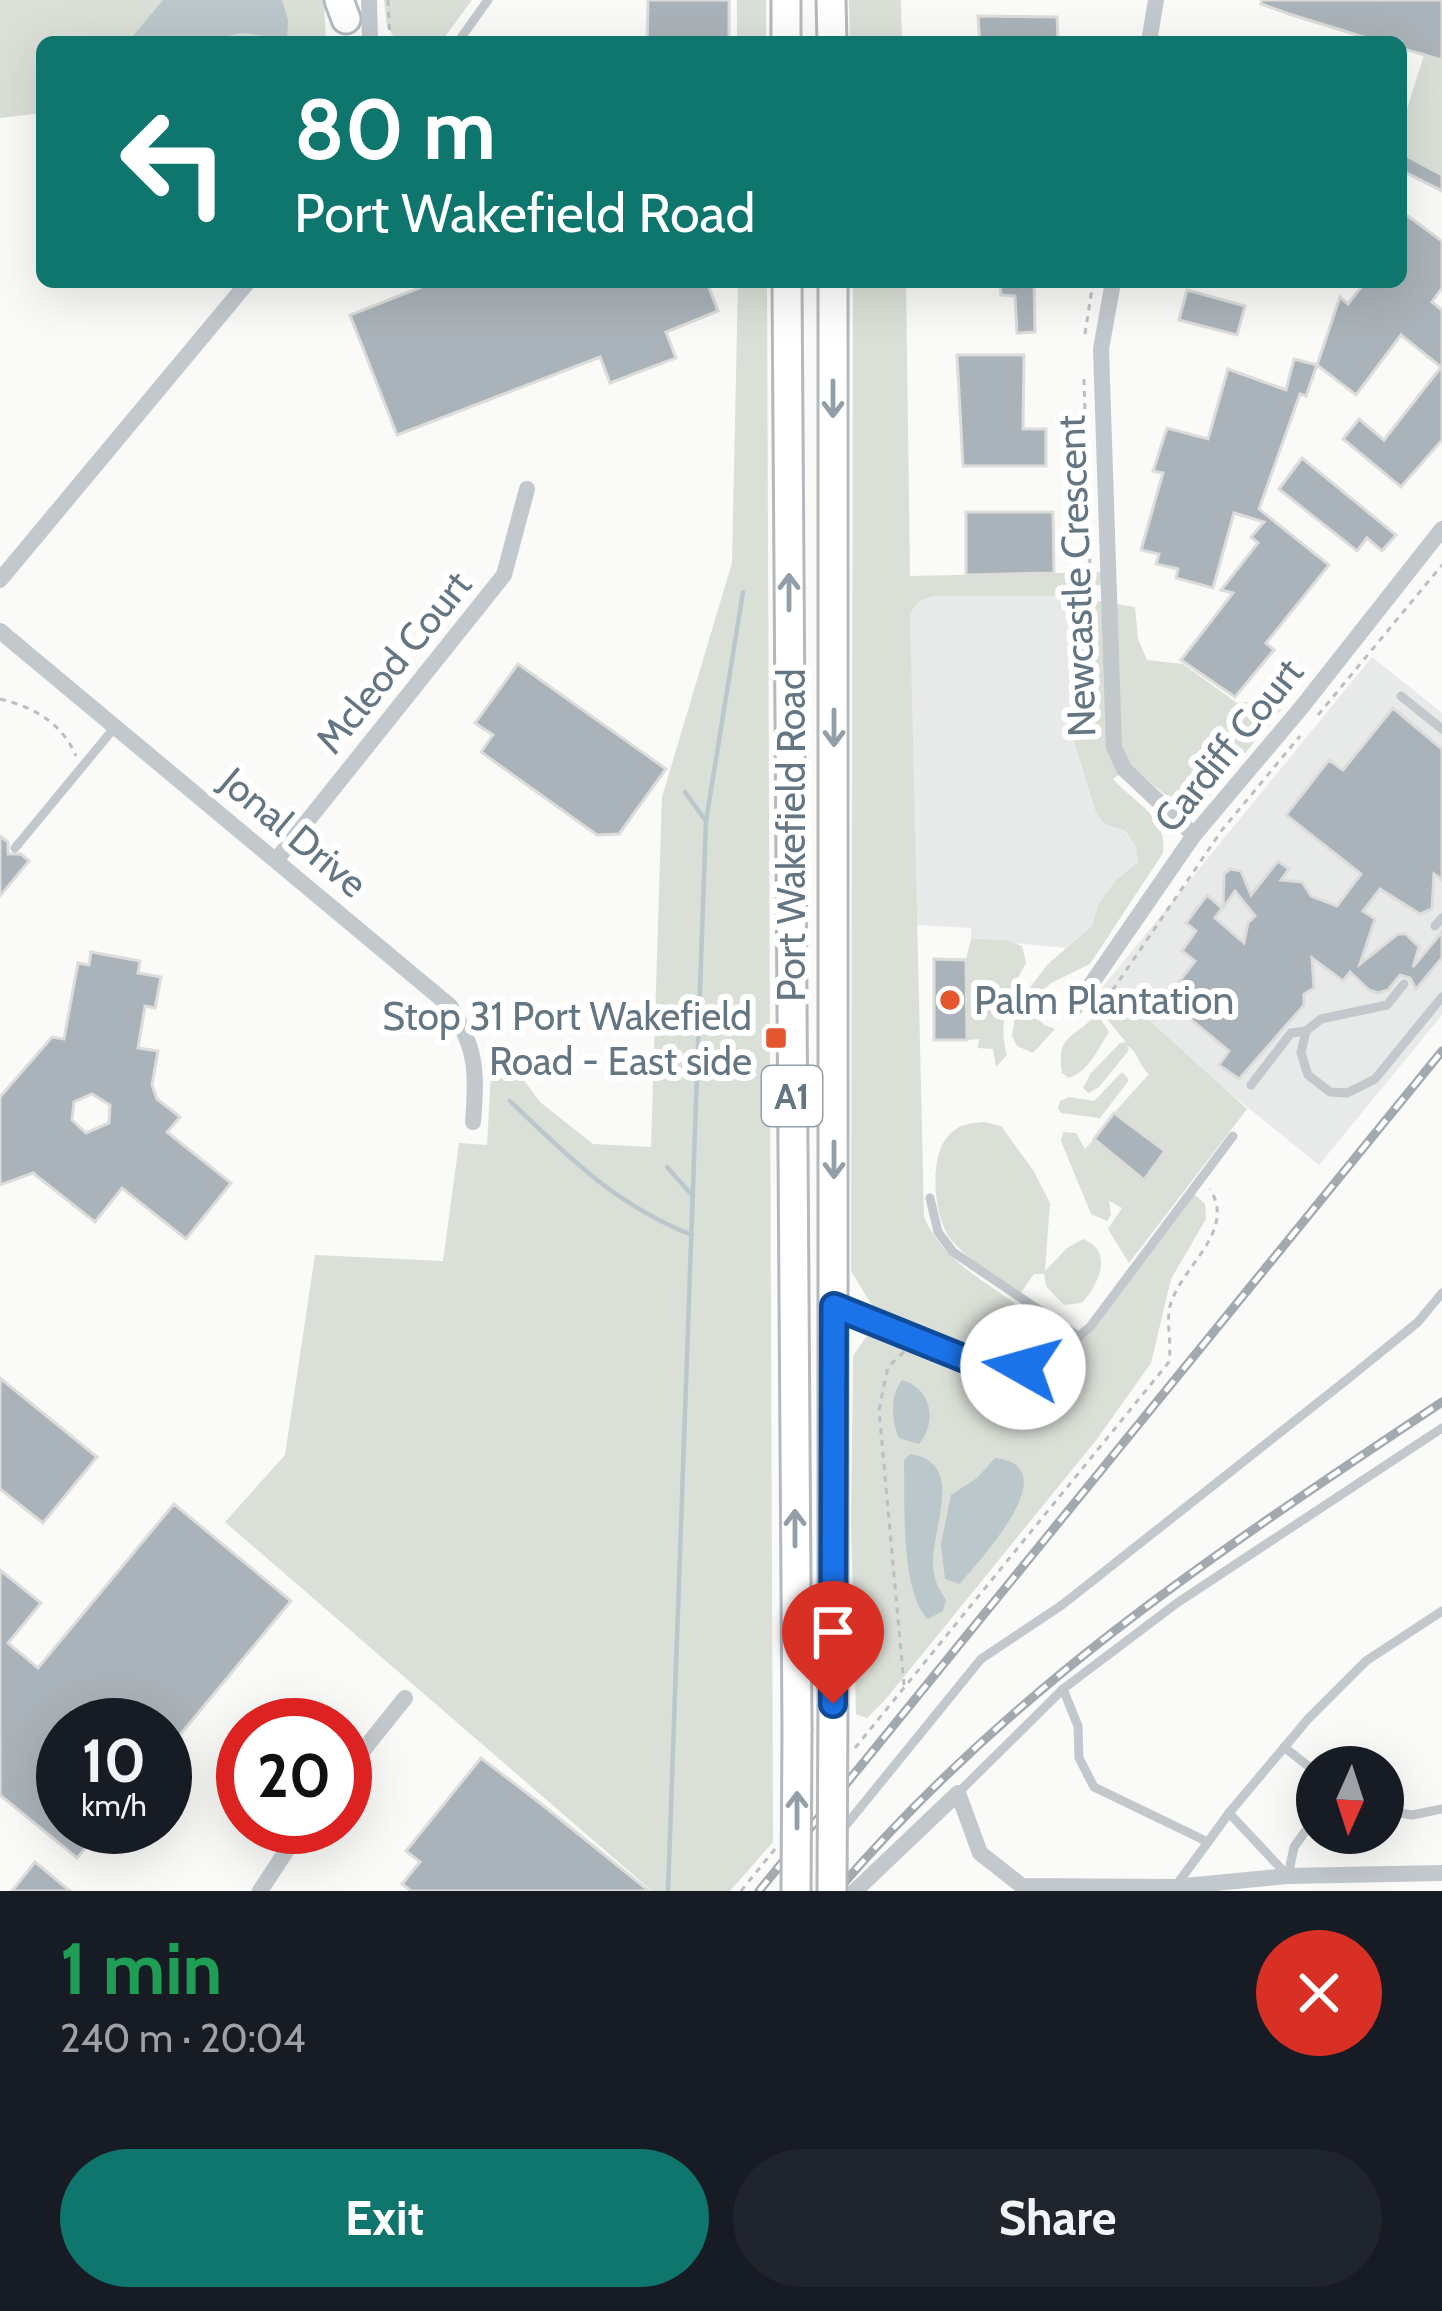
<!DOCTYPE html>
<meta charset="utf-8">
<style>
body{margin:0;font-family:Cabin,sans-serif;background:#20242c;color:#f1f3f6;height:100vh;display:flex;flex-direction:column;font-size:45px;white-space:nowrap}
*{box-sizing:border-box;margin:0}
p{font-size:39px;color:#9ea1a6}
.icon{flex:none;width:66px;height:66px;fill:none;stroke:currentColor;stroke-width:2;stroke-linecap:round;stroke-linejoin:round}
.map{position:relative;height:1891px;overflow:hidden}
.sheet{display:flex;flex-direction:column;background:#171b24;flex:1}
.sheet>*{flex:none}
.guide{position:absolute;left:36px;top:36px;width:1371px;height:252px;border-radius:18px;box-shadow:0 12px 48px #0002;background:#0f766e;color:#fff;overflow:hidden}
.needle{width:78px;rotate:183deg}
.fabs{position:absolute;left:1296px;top:1746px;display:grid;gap:24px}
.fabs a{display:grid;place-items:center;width:108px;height:108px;border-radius:50%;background:#171b24;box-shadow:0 12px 48px #0002;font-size:60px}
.speed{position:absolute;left:36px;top:1698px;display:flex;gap:24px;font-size:60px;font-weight:700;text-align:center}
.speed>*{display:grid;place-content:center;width:156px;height:156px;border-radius:50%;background:#171b24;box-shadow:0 12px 48px #0002;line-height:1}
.speed small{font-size:30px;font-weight:400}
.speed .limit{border:18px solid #d22;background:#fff;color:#111}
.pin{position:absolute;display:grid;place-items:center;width:102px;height:102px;color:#fff;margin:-123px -51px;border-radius:50% 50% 50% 0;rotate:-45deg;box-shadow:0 0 12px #0007}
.pin .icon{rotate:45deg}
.me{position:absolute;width:132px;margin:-66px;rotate:277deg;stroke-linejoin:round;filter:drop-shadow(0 0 9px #0008)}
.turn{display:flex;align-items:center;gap:42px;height:252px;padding:0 60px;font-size:54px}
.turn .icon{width:156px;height:156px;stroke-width:2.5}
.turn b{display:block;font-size:84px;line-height:102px}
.round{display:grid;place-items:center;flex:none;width:126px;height:126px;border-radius:63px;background:#20242c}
.overview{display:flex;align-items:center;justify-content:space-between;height:204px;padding:0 60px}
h1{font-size:72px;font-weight:700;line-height:90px;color:#1e9e55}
.button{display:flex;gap:24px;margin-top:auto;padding:24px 60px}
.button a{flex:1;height:138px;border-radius:72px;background:#0f766e;color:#fff;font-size:48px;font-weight:700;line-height:138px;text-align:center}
.button a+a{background:#20242c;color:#f1f3f6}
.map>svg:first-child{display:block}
</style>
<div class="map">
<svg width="1442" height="1891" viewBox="0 0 1442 1891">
<rect width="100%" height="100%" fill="#fafaf8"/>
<!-- built -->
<g fill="#e8e9e9">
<path d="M1079,586H1091V600L1074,609L1068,647L1074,741L1095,810L1103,823L1124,831L1136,847L1138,862L1115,881L1098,905L1092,926L1066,948L971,939V928L915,925L910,613L920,601L934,596H1056Z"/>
<path d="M1372,657L1442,713V1015L1319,1165L1101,989Z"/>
</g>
<!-- green -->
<g fill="#dadfd7">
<path d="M0,0H324L326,42H42V113L0,118Z"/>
<path d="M384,0H472L441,42H397L387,26Z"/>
<rect x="737" y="0" width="29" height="42"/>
<path d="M849,0H901L902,42H850Z"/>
<path d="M1424,55L1442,60V175L1401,153V128Z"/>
<path d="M738,282H767L773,1842L730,1891H652L225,1522L285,1455L315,1255L443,1261L459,1143L487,1145L491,1075L514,1067L540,1102L593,1144L651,1147L662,797L732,563Z"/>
<path d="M853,282H906L910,576L1107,572V585L1079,586L1056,596H934L920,601L910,613L924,1217C952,1282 1026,1291 1060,1352L1090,1327L1191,1191L1205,1204L1206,1219L1171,1279L1151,1363L1097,1439L885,1700L867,1718L856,1714L851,1522L853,1356L866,1337L885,1327L851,1271Z"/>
<path d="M1091,600L1135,607L1138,639L1147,660L1183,664L1237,703L1261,701L1275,689L1290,699L1207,799C1172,812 1158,786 1131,766L1113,779C1134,803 1168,816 1163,853L1090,964L1051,983L1038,995L1035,1014L1044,1025L1055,1029L1033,1053L1017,1046L1012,1036L1015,1015L1031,986L1048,964L1092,926L1098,905L1115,881L1138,862L1136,847L1125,831L1103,823L1095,810L1074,741L1068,647L1074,609Z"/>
<path d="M971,939L1006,940L1022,946L1026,963C1009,992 997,1022 1007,1055L996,1067L993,1049L978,1048L979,1039L967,1040L966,960Z"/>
<path d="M1112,987L1247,1109L1129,1263L1108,1229L1122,1208L1109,1201L1111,1215L1107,1221L1091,1214L1061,1141L1063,1132L1076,1133L1085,1149L1094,1139L1144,1179L1114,1113L1149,1074C1139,1066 1138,1051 1127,1046L1129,1050L1099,1087L1089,1093L1083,1088L1091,1073L1120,1043L1126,1042L1099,1010Z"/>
<path d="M1093,1018H1100L1109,1032C1098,1049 1089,1071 1069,1078L1062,1073C1057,1036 1070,1040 1093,1018Z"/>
<path d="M1122,1072L1129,1080L1100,1118L1061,1113L1058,1108L1060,1101L1069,1097L1094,1101Z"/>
<path d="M984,1122L1001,1126L1033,1170L1050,1203L1045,1271L1067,1248L1083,1239C1114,1251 1099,1284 1082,1303L1064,1305L1046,1286L1044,1274H1034L1020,1294C999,1277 970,1262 953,1242C933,1220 928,1156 949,1135C959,1124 970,1123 984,1122Z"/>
</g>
<!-- water -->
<g fill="#bbc7cb">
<path d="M163,0H282L288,20L287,39L242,33L197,42H128Z"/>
<path d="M902,1380C931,1388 938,1421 919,1444L899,1438C891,1419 890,1396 902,1380Z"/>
<path d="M910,1454C966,1462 932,1527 933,1563C933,1578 938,1588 946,1600L943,1611L928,1619C900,1593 905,1499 904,1460Z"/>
<path d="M995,1458C1069,1466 979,1560 960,1584L945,1579L941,1544L951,1495L977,1478Z"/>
</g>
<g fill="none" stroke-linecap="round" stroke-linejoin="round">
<!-- stream -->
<g stroke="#bbc7cb" stroke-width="4.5">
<path d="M685,792L706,821"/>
<path d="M510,1101C568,1157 616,1205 692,1235"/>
<path d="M667,1167L691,1194"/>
<path d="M668,1891L706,821L743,592"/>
</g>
</g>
<!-- building -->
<g fill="#aab3b9" stroke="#dcdcda" stroke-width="3" fill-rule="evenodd">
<path d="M648,0H729V42H647Z"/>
<path d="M1262,0H1442V60L1401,48V42H1380L1289,14L1261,4Z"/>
<path d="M978,16L1057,17L1058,42H980Z"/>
<path d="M1401,153L1442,175V191L1401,170Z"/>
<path d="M1401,211L1442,241V288L1432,302L1442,310V440L1401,487L1343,439L1359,419L1384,440L1441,367L1401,335L1356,395L1317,365L1340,297L1348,304L1365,282H1401Z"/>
<path d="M434,282H707L718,311L666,332L676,358L610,383L600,357L397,435L350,315Z"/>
<path d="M1000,282H1034L1035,332L1017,333L1015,296L1001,295Z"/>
<path d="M1187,290L1245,306L1237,335L1179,320Z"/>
<path d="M957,355H1024L1023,429H1046V466H963Z"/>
<path d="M1294,359L1317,365L1306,396L1300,394L1259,509L1329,565L1266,643L1274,650L1235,697L1181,660L1233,593L1221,590L1258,543L1251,537L1264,522L1234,513L1213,588L1176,578L1178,569L1156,564L1159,554L1141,550L1163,473L1153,471L1167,428L1208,439L1228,369L1286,390Z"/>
<path d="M1302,458L1396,535L1382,551L1367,538L1357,551L1279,489Z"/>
<path d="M966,512H1053L1054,573L966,575Z"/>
<path d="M518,664L666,769L619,834L597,835L481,752L493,735L475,723Z"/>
<path d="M1393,708L1442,749V880L1434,874L1432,909L1420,914L1380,889L1363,911L1375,919L1360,964L1398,934H1406L1419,947L1413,967L1442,932V958L1416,989L1410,978L1400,975L1388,990L1378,993L1369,990L1350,972L1343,981L1312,958L1314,988L1304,994V1005L1239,1079L1219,1065L1229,1051L1166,999L1195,961L1182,951L1196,931L1186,923L1207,895L1222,908L1215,918L1244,943L1248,923L1255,916L1235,891L1223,908L1224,874L1230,869L1241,871L1251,895L1278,861L1289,869L1281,880L1302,882L1311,896L1337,906L1361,874L1286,815L1329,760L1343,770Z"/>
<path d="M0,836L8,842V854H21L29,861L0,896Z"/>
<path d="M91,952L140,961L138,973L161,977L155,1008L145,1006L138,1048L158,1051L152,1085L157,1099L180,1117L167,1132L231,1183L186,1239L122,1188L95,1222L33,1173L0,1185V1097L52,1037L64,1039L78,963L89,965ZM92,1094L110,1105L109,1123L86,1133L72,1120L74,1102Z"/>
<path d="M934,959L966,960L967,1040H934Z"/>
<path d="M1114,1113L1165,1151L1144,1180L1094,1139Z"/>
<path d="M0,1378L97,1457L43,1523L0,1489Z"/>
<path d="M174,1504L291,1601L165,1753V1725H63V1827H103L77,1858L0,1795V1570L41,1603L8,1643L38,1668Z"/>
<path d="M481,1758L545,1807L649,1891H411L402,1884L420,1862L406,1851Z"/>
<path d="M35,1862L70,1891H12Z"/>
</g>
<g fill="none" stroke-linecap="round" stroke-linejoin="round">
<defs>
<path id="primary" d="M339,0L346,19"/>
<g id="trunk">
<path d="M786,0V42"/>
<path d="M831,0L832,42"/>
<path d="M787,282L797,1729"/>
<path d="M833,282V1704"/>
</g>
</defs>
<!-- primary casing -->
<use href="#primary" stroke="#b5babe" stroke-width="33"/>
<!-- trunk casing -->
<use href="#trunk" stroke="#b4b9bd" stroke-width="33"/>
<!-- path -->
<g stroke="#bbbfc2" stroke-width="3" stroke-dasharray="6 6" stroke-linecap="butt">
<path d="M388,0L390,42"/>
<path d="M1085,334L1093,282"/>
<path d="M1084,379L1090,567"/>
<path d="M0,699C34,707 62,723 76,756"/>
<path d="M1318,715L1442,565"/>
<path d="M1099,1010L1222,830L1300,736"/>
<path d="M904,1685L879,1410L888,1367L906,1350"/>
<path d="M855,1748L1169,1362C1172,1344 1166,1323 1170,1306C1181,1266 1237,1232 1210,1189"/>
<path d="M741,1891L775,1849"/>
</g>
<!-- service -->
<g stroke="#c3c8cc" stroke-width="9">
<path d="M458,42L488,0"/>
<path d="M1401,696L1442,729"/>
<path d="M15,848L115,727"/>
<path d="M1435,926L1442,918"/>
<path d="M1404,984L1387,1005L1321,1019L1306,1031L1301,1053L1308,1075L1330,1092L1347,1093L1375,1079L1442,997"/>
<path d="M1251,1085L1291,1033L1306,1031"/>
<path d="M930,1198L938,1232L953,1252L1079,1337"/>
<path d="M839,1309L990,1369L1023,1367L1060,1352L1090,1327L1233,1136"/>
<path d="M1063,1689L1078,1726L1079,1758L1094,1787L1208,1842L1175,1887"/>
<path d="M1284,1747L1317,1773"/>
<path d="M958,1793L1063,1689L1177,1603L1442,1428"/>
<path d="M1383,1810L1412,1815L1442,1809"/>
<path d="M1317,1815L1294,1847L1288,1876L1229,1813L1308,1719L1366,1661L1442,1611"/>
<path d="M838,1835L981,1659L1062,1605L1349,1378L1418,1322L1442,1293"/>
<path d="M1208,1842L1229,1813"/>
</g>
<!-- minor -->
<g stroke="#c3c8cc" stroke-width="16">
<path d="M369,0L370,42"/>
<path d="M1149,42L1156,0"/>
<path d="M1113,282L1101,349L1114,747L1124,769L1194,835"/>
<path d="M0,580L248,282"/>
<path d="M0,631L450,1006C477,1049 477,1072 473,1122"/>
<path d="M277,859L504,575L527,489"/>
<path d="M1074,1009L1194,835L1301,708L1442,529"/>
<path d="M345,1773L405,1698"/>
<path d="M260,1891L302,1827"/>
<path d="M855,1891L958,1793L980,1853L1022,1886L1175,1887L1288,1876L1442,1873"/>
</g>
<!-- primary -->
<use href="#primary" stroke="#fff" stroke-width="27"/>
<!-- trunk -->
<use href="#trunk" stroke="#fff" stroke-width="27"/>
<defs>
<g id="rail">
<path d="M759,1891L1442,1051"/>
<path d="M837,1891C1013,1685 1219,1551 1442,1402"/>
</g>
</defs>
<!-- rail casing -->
<use href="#rail" stroke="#a2aab0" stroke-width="9"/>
<!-- rail -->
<use href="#rail" stroke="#fff" stroke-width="4.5" stroke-dasharray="14" stroke-linecap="butt"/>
<defs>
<g id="trunk-bridge">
<path d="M796,1891L797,1729"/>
<path d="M832,1891L833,1704"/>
</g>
</defs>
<!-- trunk-bridge casing -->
<use href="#trunk-bridge" stroke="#b4b9bd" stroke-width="33" stroke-linecap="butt"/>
<!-- trunk-bridge -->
<use href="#trunk-bridge" stroke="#fff" stroke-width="27"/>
</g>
<!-- one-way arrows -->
<defs><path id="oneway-shaft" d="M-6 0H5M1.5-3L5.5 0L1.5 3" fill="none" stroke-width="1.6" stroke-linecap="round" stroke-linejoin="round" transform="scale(3)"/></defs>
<g stroke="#939fa8">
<use href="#oneway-shaft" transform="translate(833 399) rotate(90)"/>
<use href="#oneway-shaft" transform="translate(789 592) rotate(-90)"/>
<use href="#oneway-shaft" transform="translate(834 728) rotate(90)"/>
<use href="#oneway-shaft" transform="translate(834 1160) rotate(90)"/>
<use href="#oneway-shaft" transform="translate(795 1528) rotate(-90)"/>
<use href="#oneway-shaft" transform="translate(797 1810) rotate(-90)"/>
</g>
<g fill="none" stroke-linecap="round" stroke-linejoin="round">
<defs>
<path id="route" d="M833,1704L834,1306L990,1369L1023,1367"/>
</defs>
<!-- route casing -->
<use href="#route" stroke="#114b97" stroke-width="30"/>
<!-- route -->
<use href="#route" stroke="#1a73e8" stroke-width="21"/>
</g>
<!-- markers -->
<g fill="#e4572e" stroke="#fff" stroke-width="4.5">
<circle cx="950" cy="1000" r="12"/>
<rect x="764" y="1026" width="24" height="24" rx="6"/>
</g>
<g text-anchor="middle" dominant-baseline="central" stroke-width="12" stroke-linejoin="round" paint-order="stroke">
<!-- shield labels -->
<rect fill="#fff" stroke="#939fa8" stroke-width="3" x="762" y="1066" width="60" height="60" rx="9"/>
<g font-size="36" font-weight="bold" fill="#657683">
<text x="792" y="1096">A1</text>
</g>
<!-- street labels -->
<g font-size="39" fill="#657683" stroke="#fff">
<text transform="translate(1076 576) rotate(-92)">Newcastle Crescent</text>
<text transform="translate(393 662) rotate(-51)">Mcleod Court</text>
<text transform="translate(1228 745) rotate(-51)">Cardiff Court</text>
<text transform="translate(294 832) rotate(40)">Jonal Drive</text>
<text transform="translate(791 835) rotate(-90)">Port Wakefield Road</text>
</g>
<!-- poi labels -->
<g font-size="39" fill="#657683" stroke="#fff" text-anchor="start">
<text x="974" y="1000">Palm Plantation</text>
<text x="752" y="1016" text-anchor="end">Stop 31 Port Wakefield<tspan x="752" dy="45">Road - East side</tspan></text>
</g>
</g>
</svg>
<div class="fabs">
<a><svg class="needle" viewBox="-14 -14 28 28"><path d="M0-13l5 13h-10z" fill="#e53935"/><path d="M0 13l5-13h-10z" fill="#9ea1a6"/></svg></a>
</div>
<div class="speed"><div>10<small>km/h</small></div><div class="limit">20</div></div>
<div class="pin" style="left:833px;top:1704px;background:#d93025"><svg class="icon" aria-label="arrive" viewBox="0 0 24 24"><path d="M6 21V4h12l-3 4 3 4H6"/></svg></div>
<svg class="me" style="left:1023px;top:1367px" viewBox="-20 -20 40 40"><circle r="19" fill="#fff"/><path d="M0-13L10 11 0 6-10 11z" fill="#1a73e8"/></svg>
<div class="guide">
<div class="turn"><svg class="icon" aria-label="left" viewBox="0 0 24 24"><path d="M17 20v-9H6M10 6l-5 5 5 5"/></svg><div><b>80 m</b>Port Wakefield Road</div></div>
</div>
</div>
<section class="sheet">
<div class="overview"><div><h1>1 min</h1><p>240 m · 20:04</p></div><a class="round" style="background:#d93025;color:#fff"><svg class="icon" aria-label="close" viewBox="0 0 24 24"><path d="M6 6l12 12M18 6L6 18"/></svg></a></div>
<div class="button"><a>Exit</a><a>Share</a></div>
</section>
